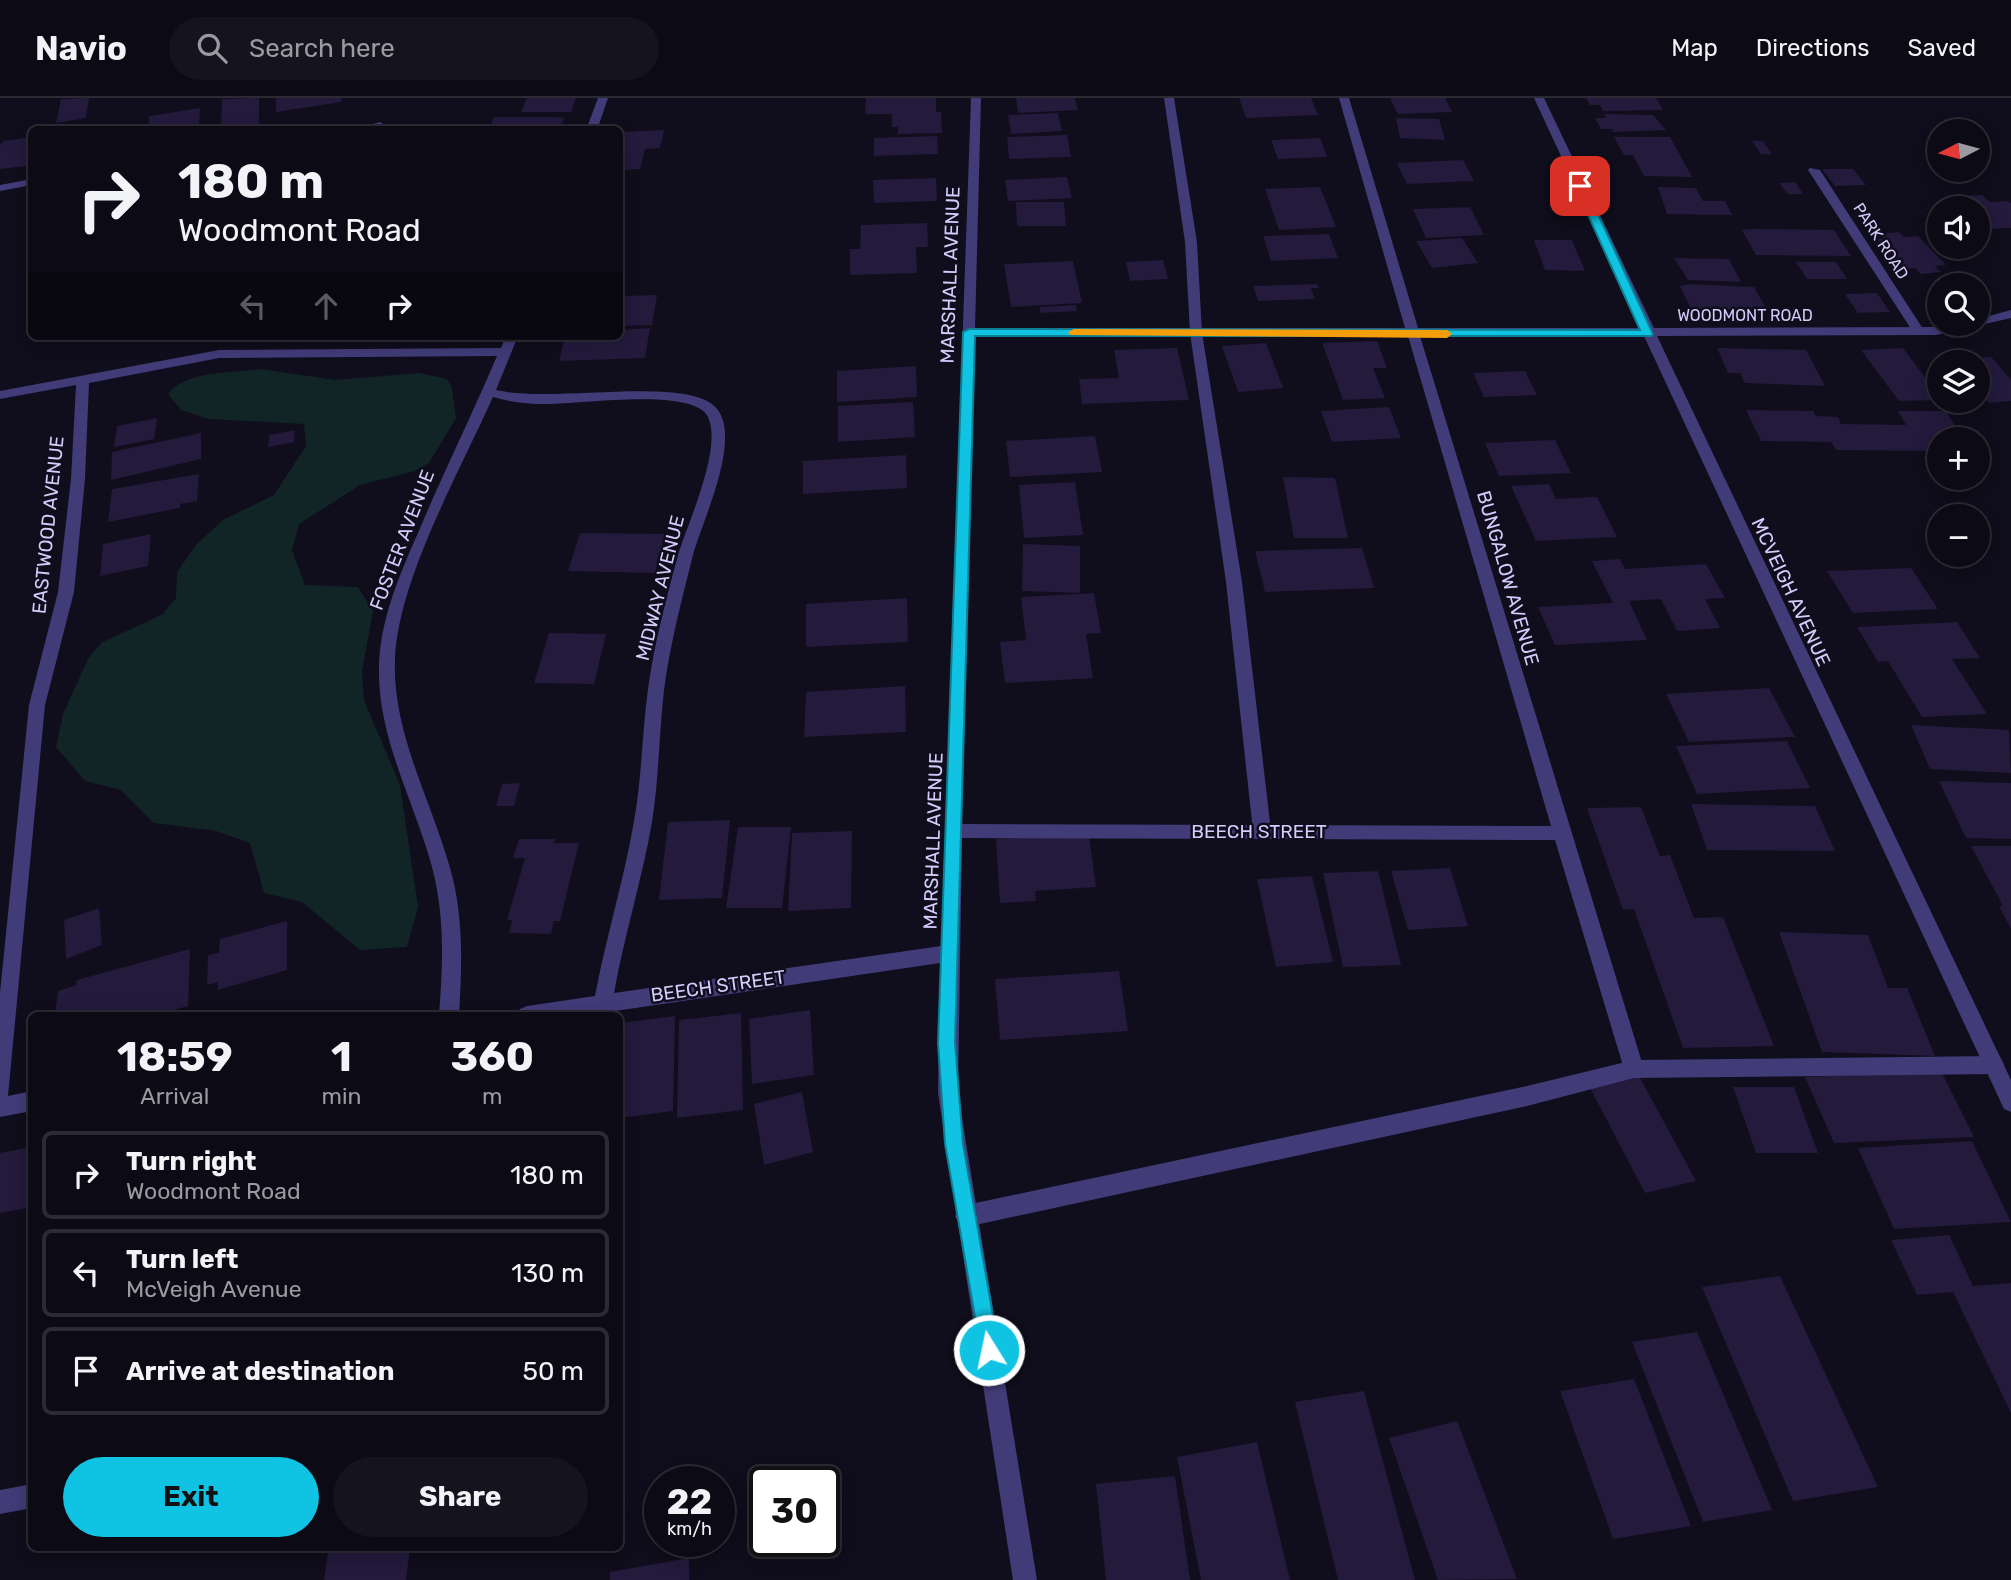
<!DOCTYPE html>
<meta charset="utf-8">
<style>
body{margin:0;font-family:Rubik,sans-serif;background:#15131e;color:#f1f3f6;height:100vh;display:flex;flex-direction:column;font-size:26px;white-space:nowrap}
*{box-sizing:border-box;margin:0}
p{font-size:23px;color:#9a9aa0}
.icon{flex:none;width:38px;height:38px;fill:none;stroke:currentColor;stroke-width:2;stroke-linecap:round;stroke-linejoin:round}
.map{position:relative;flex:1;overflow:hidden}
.side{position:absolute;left:28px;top:914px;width:595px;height:539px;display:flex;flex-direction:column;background:#0c0a15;border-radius:10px;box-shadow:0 4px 18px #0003,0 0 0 2px #2c2b34}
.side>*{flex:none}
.hud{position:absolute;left:28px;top:28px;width:595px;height:214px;border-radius:10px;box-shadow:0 4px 18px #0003,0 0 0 2px #2c2b34;background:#0c0a15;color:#f1f3f6;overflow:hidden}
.needle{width:46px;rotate:264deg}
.buttons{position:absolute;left:1927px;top:21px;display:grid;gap:14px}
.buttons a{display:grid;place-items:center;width:63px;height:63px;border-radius:50%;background:#0c0a15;box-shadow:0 4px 18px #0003,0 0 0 2px #2c2b34;font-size:35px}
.speed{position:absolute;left:644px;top:1368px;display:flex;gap:14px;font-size:35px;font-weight:700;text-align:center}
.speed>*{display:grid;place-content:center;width:91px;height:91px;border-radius:50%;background:#0c0a15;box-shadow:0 4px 18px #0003,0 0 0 2px #2c2b34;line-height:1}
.speed small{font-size:18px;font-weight:400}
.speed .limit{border:4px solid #111;border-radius:10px;background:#fff;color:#111}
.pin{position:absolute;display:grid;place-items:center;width:60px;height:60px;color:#fff;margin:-30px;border-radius:14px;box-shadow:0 4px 10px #0006}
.me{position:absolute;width:77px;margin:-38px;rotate:350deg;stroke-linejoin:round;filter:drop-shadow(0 0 5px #0008)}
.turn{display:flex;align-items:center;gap:24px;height:147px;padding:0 35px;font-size:32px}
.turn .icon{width:91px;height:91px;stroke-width:2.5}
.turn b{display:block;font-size:49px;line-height:60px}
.lanes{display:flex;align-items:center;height:66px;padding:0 35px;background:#0003;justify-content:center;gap:35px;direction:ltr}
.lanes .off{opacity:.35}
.eta{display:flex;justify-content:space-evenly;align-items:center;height:119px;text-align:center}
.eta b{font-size:42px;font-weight:700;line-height:49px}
.cta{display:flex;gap:14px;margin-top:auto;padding:14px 35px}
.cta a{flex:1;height:80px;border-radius:42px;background:#11c3e2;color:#111;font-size:28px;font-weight:700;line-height:80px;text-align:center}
.cta a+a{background:#15131e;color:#f1f3f6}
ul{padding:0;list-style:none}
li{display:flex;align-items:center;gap:21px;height:88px;margin:0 14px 10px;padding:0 21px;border:4px solid #2c2b34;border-radius:10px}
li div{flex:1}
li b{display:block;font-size:26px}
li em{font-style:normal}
header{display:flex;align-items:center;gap:42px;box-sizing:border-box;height:98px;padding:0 35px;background:#0c0a15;border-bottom:2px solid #2c2b34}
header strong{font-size:33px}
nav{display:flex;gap:38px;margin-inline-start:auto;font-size:24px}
.search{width:490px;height:63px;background:#15131e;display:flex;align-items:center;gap:18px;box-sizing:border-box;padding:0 24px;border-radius:38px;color:#9a9aa0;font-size:26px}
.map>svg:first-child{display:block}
</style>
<header>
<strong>Navio</strong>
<div class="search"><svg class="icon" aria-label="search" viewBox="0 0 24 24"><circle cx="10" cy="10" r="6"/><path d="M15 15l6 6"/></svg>Search here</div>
<nav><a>Map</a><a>Directions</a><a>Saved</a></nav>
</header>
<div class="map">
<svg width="2011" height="1482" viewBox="0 0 2011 1482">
<rect width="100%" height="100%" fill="#100d1c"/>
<!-- green -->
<path fill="#112526" d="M261,271L335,282L419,275L447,281L452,290L456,320L429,365L415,373L360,387L299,426L292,452L305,487L358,489L373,513L362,573L364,602L400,687L418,809L407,849L360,852L302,804L264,795L250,745L216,733L154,725L121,692L85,683L56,649L63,616L88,561L101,545L163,516L176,500L177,474L196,447L223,422L274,397L306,348L304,326L209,321L181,312L168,296C185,272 234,275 261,271Z"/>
<!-- building -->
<g fill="#231a3c">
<path d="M89,0L86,20L56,25L61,1Z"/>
<path d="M259,0V29L221,32L222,1Z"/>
<path d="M276,0H341V4L276,14Z"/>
<path d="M527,0H576L571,14H521Z"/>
<path d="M866,0H936V14H941L942,35L898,36V29H892V16H865Z"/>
<path d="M1016,0H1075L1078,12L1018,15Z"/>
<path d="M1239,0H1311L1318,17L1246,20Z"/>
<path d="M1390,0H1445L1452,14L1398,16Z"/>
<path d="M1586,0H1656L1663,12L1603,13L1600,7H1590Z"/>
<path d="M200,10L199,31L148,32L149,18Z"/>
<path d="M1058,15L1062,33L1011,36L1008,17Z"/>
<path d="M1604,16L1653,17L1666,32L1613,34L1612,31H1601L1595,20H1606Z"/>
<path d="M494,19H554L564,20L560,32H488Z"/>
<path d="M1396,20L1439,21L1445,42L1400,40Z"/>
<path d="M664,32L660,50L645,51L640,71L620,72V34Z"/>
<path d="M1067,37L1071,59L1009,61L1007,39Z"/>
<path d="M937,38L938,56L874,58V40Z"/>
<path d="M32,39L27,68L0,71V47L3,43Z"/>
<path d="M1614,39H1670L1692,79L1644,78L1633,57H1624Z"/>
<path d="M1320,40L1327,59L1278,61L1271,42Z"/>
<path d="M1752,43H1763L1772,56H1761Z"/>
<path d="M1463,62L1474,83L1407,86L1397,65Z"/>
<path d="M1822,71H1853L1866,87L1835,88Z"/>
<path d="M1067,79L1072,100L1008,103L1005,82Z"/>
<path d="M936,80L937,103L874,105L873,82Z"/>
<path d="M1795,84L1803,96H1788L1779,85Z"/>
<path d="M1320,89L1336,129L1279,132L1265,91Z"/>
<path d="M1658,89L1696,90L1703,103H1725L1732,117L1667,116Z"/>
<path d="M1982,97L1990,104L2008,103L2011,105V130L1985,131L1978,124V110H1964L1952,99Z"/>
<path d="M1016,104H1064L1066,128H1017Z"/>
<path d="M1470,109L1484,137L1426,140L1413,111Z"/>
<path d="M927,125L928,149H916L917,175L850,177V151H860L861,127Z"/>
<path d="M1752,131L1834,132L1851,158L1756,157L1742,132Z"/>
<path d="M1899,134L1904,139L1918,138L1946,167L1935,168L1941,174L1921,176L1915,170L1904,171L1877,141H1884L1879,136Z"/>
<path d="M1329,136L1338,160L1271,163L1263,138Z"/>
<path d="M1462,140L1478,165L1432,170L1416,143Z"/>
<path d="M1534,142H1572L1585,173L1545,172Z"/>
<path d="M1674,160L1729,161L1741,184L1688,182Z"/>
<path d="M1163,162L1168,181L1130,183L1126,164Z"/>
<path d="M1073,163L1082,205L1011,209L1004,166Z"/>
<path d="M1796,164H1836L1847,181H1807Z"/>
<path d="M1317,186L1319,190H1311L1315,201L1258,203L1253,188Z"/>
<path d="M1689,186L1754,189L1767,212L1691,211L1680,188Z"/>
<path d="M1877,195L1890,214L1858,215L1845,196Z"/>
<path d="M657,197L652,227L620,228V198Z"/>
<path d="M1076,207L1077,213L1040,215V209Z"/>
<path d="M650,230L645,260L559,263L565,238H620V232Z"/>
<path d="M1377,243L1387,270H1373L1385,300L1343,302L1322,245Z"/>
<path d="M1266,245L1283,290L1238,294L1222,248Z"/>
<path d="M1177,250L1189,302L1082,306L1079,281L1119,280L1114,252Z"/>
<path d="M1717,250L1806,252L1825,288L1745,285L1740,275H1728Z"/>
<path d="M1903,250L1939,298V302L1899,303L1861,252Z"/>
<path d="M1991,259L2011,282V303L1989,305L1978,291V264H1952Z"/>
<path d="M916,268L917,299L837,304V273Z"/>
<path d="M1525,273L1537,297L1484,299L1473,275Z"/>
<path d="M913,304L915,339L838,344V308Z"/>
<path d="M1389,309L1401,340L1332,344L1321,313Z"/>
<path d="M1746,312L1813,313L1816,318L1838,319L1841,326L1906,327L1898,313H1946L1963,341H1939V353L1836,352L1831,344L1761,343Z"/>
<path d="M157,320L154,341L114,349L117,328Z"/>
<path d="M295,332L294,344L268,349L269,337Z"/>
<path d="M201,335V361L111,382L112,354Z"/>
<path d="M1095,338L1102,374L1010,379L1006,343Z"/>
<path d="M1555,342L1571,375L1499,378L1485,345Z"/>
<path d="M906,357L907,390L803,396V363Z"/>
<path d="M199,376L197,403L180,406V410L108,424L112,391Z"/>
<path d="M1283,379L1335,380L1348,440H1294Z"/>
<path d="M1075,384L1083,437L1024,440L1019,387Z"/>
<path d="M1549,386L1556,401L1597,399L1617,439L1536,443L1511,388Z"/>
<path d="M580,435L665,436L655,475L568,473Z"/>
<path d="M151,436L148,468L100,478L103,446Z"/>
<path d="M1023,446L1080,448V495L1022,493Z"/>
<path d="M1362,450L1374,490L1265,494L1255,453Z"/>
<path d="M1620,461L1625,471L1706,466L1725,500L1705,501L1720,530L1677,533L1661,501L1629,503L1647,542L1555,547L1538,509L1613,505L1592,463Z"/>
<path d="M1911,470L1938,511L1853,515L1827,473Z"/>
<path d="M1094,495L1101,535L1086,536L1093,580L1005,585L1000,544L1026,542L1021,499Z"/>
<path d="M907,500L908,544L806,549V506Z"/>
<path d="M1957,524L1980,560L1952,561L1987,616L1922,619L1888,563L1878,564L1857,529Z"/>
<path d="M549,535L606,536L594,586L534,585Z"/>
<path d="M905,588L906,634L804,639L806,594Z"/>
<path d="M1769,590L1795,639L1689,644L1666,596Z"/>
<path d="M1911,627L2009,632L2011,675L1930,671Z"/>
<path d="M1787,643L1810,690L1697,696L1676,648Z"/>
<path d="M1939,683L2011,685V741L1966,740Z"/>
<path d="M520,685L514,708H496L502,686Z"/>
<path d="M1691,706L1815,708L1835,753L1707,752Z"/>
<path d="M1641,709L1660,758L1670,757L1694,820L1723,819L1774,948L1683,950L1634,811L1623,812L1587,710Z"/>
<path d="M730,722L722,800L659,802L668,724Z"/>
<path d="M738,729H791L782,810H726Z"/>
<path d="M852,733L851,810L788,813L792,735Z"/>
<path d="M1089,736L1096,789L1035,793L1036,803L1000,805L996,741Z"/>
<path d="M519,741H555L553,745H579L560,823H554L551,836L509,835L512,822H507L525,760H513Z"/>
<path d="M1971,748H2011V831L1999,808H2003Z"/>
<path d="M1450,770L1468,828L1408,832L1391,773Z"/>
<path d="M1378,773L1401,867L1343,869L1323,775Z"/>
<path d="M1312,778L1333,864L1276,869L1257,781Z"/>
<path d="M99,810L102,847L66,861L64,822Z"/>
<path d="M287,823V872L218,892V884L207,887L208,857L219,855L220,841Z"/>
<path d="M1779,834L1868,837L1888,890H1907L1935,958L1822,954Z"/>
<path d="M190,851L188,908L156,917H55L58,893L76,887L77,882Z"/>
<path d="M1119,873L1128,933L1000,942L995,881Z"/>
<path d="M810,912L814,977L752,986L749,921Z"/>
<path d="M741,915L743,1012L677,1020L679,922Z"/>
<path d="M675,918L673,1013L620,1020V925Z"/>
<path d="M1941,973L1974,1039L1834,1045L1805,979Z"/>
<path d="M1639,978L1696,1083L1645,1095L1590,990Z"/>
<path d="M1733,989H1794L1818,1055H1756Z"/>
<path d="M802,994L813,1054L764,1067L754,1006Z"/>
<path d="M1972,1043L2011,1124L1894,1131L1858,1050Z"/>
<path d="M32,1049V1109L0,1115V1055Z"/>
<path d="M1949,1137L1973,1188L2011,1185V1315L1953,1194L1917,1197L1891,1142Z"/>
<path d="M1780,1178L1878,1389L1793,1403L1702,1189Z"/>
<path d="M1697,1234L1772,1412L1703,1424L1632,1244Z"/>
<path d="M1634,1281L1691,1428L1613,1441L1560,1293Z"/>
<path d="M1364,1293L1415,1482H1338L1295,1304Z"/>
<path d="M1457,1323L1517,1481L1438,1482L1389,1340Z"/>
<path d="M1257,1344L1290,1482H1201L1177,1359Z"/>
<path d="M1175,1378L1190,1482H1106L1096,1386Z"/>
<path d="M329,1449H410L406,1482H324Z"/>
<path d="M689,1460V1482H610V1474Z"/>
</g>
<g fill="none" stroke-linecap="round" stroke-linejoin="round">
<!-- service -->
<g fill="#413b78" fill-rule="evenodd">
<path d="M1164,0H1174L1197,144L1202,235L1242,484L1271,733L1268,738H1256L1253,733L1226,484L1190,235L1185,144Z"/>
<path d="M1810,70L1820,72L1925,234L1923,237H1915L1808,72Z"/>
<path d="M1994,958L2001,960L2004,967L2001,974L1994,976L1634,980L1527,1008L966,1129L959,1125L955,1118L959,1111L966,1107L1527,988L1634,962Z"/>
<path d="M32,1386V1410L0,1416V1392Z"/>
</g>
<!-- minor -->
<g fill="#413b78" fill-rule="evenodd">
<path d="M598,0H608L597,32H586Z"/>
<path d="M971,0H981L975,230H1405L1339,0H1349L1418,230H1641L1534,0H1544L1654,230L1936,229L1978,226V221L2011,212V220L1936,237L1657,238L2011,982V1014L2004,1011L1644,238H1420L1644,971L1641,978L1634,980L1627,978L1624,971L1555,742L962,740L958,995L1037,1482H1013L938,995L940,865L588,917H517L520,911L527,908L595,898C606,839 624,782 634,723C642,679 642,635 648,591C654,546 666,502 678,457C686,429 731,333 702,312C674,292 581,306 545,306C527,306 510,304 493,299C460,373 398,482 395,561C392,635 431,701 450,770C464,818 462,868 459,917H439C443,867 445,818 432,769C415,706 381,646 379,580C377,526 400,476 421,428C445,371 473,315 497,258L219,260L89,285L85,381L74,494L45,607L8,998L32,993V1013L0,1019V895L29,607L58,494L71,381L76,287L0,301V293L219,252L501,250L506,238H518L496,292C550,305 675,279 712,306C747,332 702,423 693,457C682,501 670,546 664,592C659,636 659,680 652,724C642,782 624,838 614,895L941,848ZM975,238H1408L1551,728L962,726Z"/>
<path d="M380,24L385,27L384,29L351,32Z"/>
<path d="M32,81V87L0,93V87Z"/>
</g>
</g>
<!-- route -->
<path fill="#11c3e2" stroke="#0b7f93" stroke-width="2" d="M1580,85L1585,88L1653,236L1652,238H975L955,945L963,1046L999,1252L996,1259L989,1262L982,1259L945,1046L938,945L963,234L969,231L1640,232L1575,88Z"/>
<!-- slow -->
<path fill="#f59e0b" d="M1074,231L1447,232L1452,236L1447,240L1070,237L1068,234Z"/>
<g text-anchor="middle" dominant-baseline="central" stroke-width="5" stroke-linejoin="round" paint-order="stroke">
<!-- far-street labels -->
<g font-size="16" fill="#d4ccfb" stroke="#100d1c">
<text transform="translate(1881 143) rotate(57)">PARK ROAD</text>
<text x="1745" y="217">WOODMONT ROAD</text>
</g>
<!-- street labels -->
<g font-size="19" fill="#d4ccfb" stroke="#100d1c">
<text transform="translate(950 177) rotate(-88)">MARSHALL AVENUE</text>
<text transform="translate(48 427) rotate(-84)">EASTWOOD AVENUE</text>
<text transform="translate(402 442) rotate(-69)">FOSTER AVENUE</text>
<text transform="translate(1508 480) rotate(74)">BUNGALOW AVENUE</text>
<text transform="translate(660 490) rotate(-76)">MIDWAY AVENUE</text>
<text transform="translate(1791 494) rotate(65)">MCVEIGH AVENUE</text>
<text x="1259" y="733">BEECH STREET</text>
<text transform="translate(933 743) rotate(-88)">MARSHALL AVENUE</text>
<text transform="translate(718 888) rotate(-8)">BEECH STREET</text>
</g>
</g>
</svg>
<div class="buttons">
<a><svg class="needle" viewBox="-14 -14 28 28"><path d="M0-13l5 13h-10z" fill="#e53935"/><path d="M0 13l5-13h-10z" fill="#9a9aa0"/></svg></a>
<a><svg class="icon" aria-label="sound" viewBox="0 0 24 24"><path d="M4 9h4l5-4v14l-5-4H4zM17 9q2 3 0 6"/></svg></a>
<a><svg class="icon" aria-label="search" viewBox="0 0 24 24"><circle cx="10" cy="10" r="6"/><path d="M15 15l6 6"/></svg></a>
<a><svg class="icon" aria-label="layers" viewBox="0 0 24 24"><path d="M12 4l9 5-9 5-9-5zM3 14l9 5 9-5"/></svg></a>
<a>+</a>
<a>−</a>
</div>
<div class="speed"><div>22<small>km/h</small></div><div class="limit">30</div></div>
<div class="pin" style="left:1580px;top:88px;background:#d93025"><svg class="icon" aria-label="arrive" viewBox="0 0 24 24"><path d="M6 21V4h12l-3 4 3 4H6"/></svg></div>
<svg class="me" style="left:989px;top:1252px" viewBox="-20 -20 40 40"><circle r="17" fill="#11c3e2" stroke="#fff" stroke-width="3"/><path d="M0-11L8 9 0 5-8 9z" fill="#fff"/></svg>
<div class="hud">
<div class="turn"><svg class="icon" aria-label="right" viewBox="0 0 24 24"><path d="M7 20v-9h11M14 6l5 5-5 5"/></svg><div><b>180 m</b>Woodmont Road</div></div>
<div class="lanes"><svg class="icon off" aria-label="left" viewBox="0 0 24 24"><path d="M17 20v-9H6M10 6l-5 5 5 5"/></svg><svg class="icon off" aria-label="ahead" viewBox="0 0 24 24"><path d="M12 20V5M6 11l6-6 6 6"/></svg><svg class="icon" aria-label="right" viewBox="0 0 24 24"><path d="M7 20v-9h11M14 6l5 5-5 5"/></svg></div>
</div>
<section class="side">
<div class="eta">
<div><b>18:59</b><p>Arrival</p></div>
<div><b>1</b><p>min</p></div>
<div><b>360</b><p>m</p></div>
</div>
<ul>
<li><svg class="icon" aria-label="right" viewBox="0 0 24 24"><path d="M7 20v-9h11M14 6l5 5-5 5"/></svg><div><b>Turn right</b><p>Woodmont Road</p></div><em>180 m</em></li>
<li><svg class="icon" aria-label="left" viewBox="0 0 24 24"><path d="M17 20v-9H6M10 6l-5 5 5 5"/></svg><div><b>Turn left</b><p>McVeigh Avenue</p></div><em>130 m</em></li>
<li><svg class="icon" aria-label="arrive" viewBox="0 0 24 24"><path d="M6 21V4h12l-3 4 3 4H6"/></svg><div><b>Arrive at destination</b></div><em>50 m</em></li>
</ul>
<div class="cta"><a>Exit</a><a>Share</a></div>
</section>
</div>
